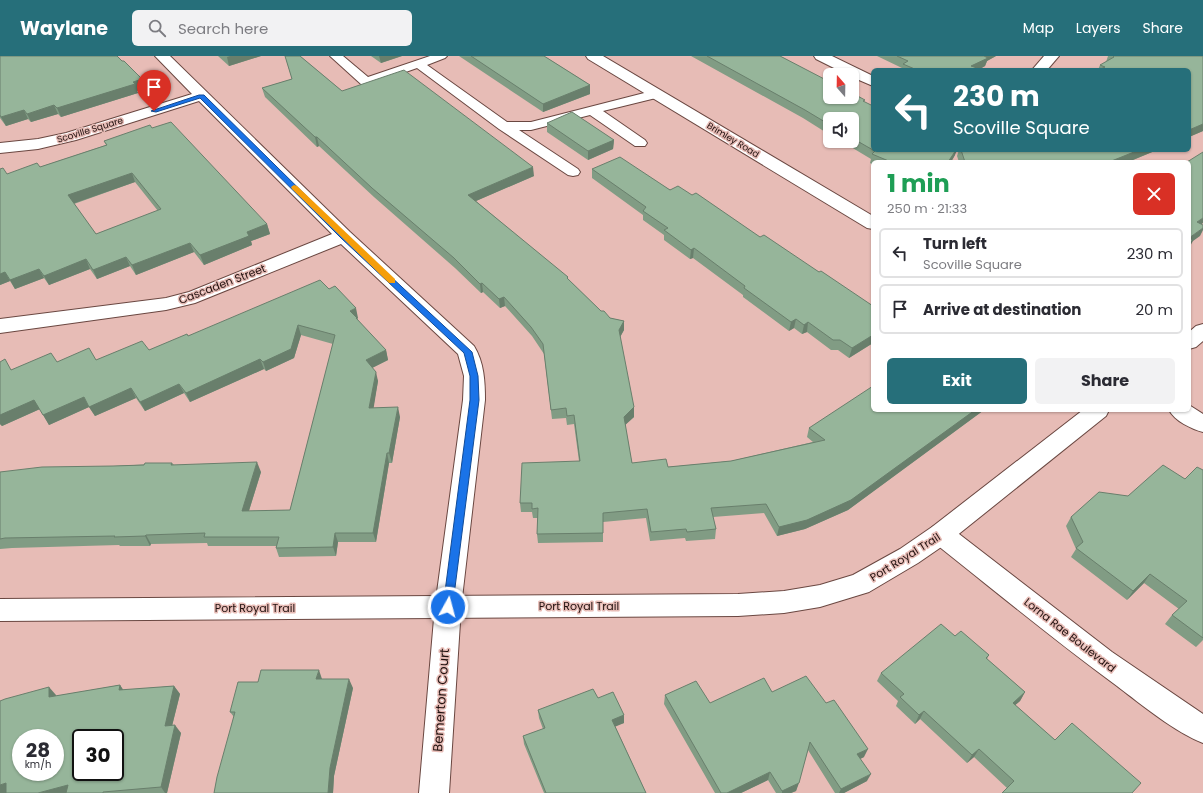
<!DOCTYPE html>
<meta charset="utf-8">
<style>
body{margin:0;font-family:Poppins,sans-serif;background:#f2f2f3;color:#2b2b33;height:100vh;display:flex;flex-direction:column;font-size:15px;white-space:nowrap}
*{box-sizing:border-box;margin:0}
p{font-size:13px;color:#7c7c81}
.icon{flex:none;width:22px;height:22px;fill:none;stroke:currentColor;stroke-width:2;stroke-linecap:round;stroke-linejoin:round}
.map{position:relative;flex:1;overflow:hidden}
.drawer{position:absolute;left:871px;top:104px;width:320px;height:252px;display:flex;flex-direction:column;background:#fff;border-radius:6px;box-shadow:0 1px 3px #0004}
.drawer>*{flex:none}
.hud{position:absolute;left:871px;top:12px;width:320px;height:84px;border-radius:6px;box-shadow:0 1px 3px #0004;background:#266f7a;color:#fff;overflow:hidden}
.needle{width:26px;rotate:340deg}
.buttons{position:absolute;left:823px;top:12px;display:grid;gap:8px}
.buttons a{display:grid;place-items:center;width:36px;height:36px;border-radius:6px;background:#fff;box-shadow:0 1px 3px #0004;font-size:20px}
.speed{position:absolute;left:12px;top:673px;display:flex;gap:8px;font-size:20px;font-weight:700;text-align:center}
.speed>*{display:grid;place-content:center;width:52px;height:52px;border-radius:50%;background:#fff;box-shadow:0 1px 3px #0004;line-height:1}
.speed small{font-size:10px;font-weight:400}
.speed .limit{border:2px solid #111;border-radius:6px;background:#fff;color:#111}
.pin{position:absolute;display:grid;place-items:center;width:34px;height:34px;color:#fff;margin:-41px -17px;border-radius:50% 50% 50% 0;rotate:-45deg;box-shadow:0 0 4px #0007}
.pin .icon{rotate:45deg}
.me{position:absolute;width:44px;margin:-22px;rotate:7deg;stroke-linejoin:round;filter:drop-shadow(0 0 3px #0008)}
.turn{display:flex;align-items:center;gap:14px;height:84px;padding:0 16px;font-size:18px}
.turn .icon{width:52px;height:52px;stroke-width:2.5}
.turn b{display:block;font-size:28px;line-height:34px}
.round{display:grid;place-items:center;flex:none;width:42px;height:42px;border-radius:6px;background:#f2f2f3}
.headline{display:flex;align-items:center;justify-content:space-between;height:68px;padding:0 16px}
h1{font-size:24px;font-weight:700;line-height:30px;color:#1e9e55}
.cta{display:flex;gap:8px;margin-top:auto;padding:8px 16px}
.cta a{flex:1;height:46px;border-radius:6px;background:#266f7a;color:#fff;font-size:16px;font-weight:700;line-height:46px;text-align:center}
.cta a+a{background:#f2f2f3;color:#2b2b33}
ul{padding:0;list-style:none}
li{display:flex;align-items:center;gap:12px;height:50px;margin:0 8px 6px;padding:0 8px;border:2px solid #e1e1e2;border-radius:6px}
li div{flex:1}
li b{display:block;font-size:15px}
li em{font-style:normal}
header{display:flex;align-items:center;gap:24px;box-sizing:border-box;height:56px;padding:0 20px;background:#266f7a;color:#fff}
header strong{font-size:19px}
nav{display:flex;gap:22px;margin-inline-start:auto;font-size:14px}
.search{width:280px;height:36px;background:#f2f2f3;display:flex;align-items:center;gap:10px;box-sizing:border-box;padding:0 14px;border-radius:6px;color:#7c7c81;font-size:15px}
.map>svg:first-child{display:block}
</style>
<header>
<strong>Waylane</strong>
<div class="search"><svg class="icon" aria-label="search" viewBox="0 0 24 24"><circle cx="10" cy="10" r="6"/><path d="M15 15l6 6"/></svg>Search here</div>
<nav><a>Map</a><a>Layers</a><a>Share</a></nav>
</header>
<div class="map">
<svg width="1203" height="737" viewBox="0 0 1203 737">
<rect width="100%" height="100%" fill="#e7bcb6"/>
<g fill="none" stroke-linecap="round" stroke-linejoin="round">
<defs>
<path id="service" d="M330,0H343L368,21L430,0H447L445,2L427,9L507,66H531L656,34L660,35L662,38L660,41L603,55L645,84L647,87L645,90H635L590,59L531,74H519L578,113L580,116L578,119L573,120L568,119L499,73L417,12L366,30L362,29Z"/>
<g id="minor">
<path d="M155,0H170L350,176L474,290C484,306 485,326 485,344L461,551L449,737H419L435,551L463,344L464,320L458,298L341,188L195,247L166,254L0,277V263L166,242L189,236L332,178L199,45L76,84L38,93L0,97V87L38,83L66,77L192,38Z"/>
<path d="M814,0H832L873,20V30L852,21V19H848L816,3Z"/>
<path d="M1044,0H1059L1047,14H1032Z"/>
<path d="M1203,268V285L1196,291L1189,293V276L1196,270Z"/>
<path d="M941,468L950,471L1112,596L1203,658V687C1175,676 1142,649 1117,630C1054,584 994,534 932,485L929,478L932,471Z"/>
</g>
<path id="tertiary" d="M1083,354H1109L1106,360L950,485L918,507L869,536L820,551L784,557L738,560L0,565V543L738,538L784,535L820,529L853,519L900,493L932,471Z"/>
<g id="secondary">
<path d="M586,0H603L873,160V173L867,172L588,3Z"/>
<path d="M1189,349L1203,358V376C1191,373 1175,365 1169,354H1189Z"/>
</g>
</defs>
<!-- service casing -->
<use href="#service" stroke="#6a4741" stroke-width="2"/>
<!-- minor casing -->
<use href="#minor" stroke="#6a4741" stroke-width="2"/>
<!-- tertiary casing -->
<use href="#tertiary" stroke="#6a4741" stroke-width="2"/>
<!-- secondary casing -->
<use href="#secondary" stroke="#6a4741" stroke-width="2"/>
<!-- service -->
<use href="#service" fill="#fff" fill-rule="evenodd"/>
<!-- minor -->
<use href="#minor" fill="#fff" fill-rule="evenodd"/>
<!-- tertiary -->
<use href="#tertiary" fill="#fff" fill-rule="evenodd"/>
<!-- secondary -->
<use href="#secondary" fill="#fff" fill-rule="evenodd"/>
</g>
<!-- wall -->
<g fill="#819c84" fill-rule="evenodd">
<path d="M0,0L122,5L142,23L146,32L137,35L138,37L61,61L58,58L31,66L28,63L6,70L0,62Z"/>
<path d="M218,0H261L229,10Z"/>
<path d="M285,0H300L342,35L534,120L476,145L568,223L601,255L610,262L624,265V274L620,281L634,361L625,369L632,407L668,411L731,405L813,386L807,381L809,372L873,354H984L848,454L805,473L777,480L764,457L713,461L716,473L715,483L686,485L685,482L650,485L646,462L603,466V486L538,487L537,478L538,462H533L532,456H521L520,447L579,405L574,368L567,369L566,362L552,363L544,298L532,280L505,250L500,252L483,236L481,237L455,212L374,141L319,90L317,91L265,41L262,32L292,23Z"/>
<path d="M371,0H402L381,7Z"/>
<path d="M459,0H544L590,29V38L543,56Z"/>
<path d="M691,0H780L865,46L873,94L955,99L951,106H873V109L870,107L871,103L841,85H852V63H830V79L803,62Z"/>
<path d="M877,0H996L987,5L985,10L978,14H902V12Z"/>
<path d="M1108,0H1203V75L1189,81V14H1098L1100,9L1106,6Z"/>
<path d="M547,67L614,84L613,93L588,104L547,76Z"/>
<path d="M152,72L267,168L270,178L251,185L252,189L204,209L194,196L136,219L130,210L97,223L90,213L49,229L44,222L15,233L10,225L0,229L7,118L40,111L106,89L104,85ZM135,126L158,155L96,178L74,148Z"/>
<path d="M959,94H1157L1128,106H959L957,100Z"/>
<path d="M592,113L692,139L760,181L819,216L873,250V287L849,302L838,294H831L807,276L802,278L794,272L789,275L743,241V239L693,202L690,203L664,184V179L643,164V159L592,122Z"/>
<path d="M329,233L358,262L357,263V264L386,294L388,304L372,312L378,325L373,352L400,361L392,407H389L376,486H338L336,500L279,501L276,492V490H208L207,487L151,488L150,490H120L119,489L12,492L0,493V416L172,407L174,409L261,416L249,455L290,454L333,288L301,279L294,302L266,315L264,313L190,346L184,337L145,355L136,342L95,360L89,351L49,369L40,353L2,370L0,368V306L11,314L57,306L96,304L149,294L188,280Z"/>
<path d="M1203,414V584L1196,591L1165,568L1172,559L1179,553L1144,527L1127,544L1071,501L1076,493L1066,470L1071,461L1128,440L1185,423Z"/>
<path d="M955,580L989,599L987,603L1025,636L1020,645L1015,649L1055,684L1007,732L974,701L967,707L920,663L915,668L896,650L898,645L877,625L881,617Z"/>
<path d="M322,623L353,632L334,720L333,737H214L234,661L230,656L258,626Z"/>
<path d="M120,629L123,634L174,630L180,638L172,670L181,677L167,737H0L56,639V640Z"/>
<path d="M665,639L710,647H826L864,701L860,703L867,725L844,737H835L808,694L796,735L791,737H776L768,724L741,737H715L664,648Z"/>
<path d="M598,642L624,659V667L615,670L646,737H544L524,688L523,680L543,673L539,662L538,654Z"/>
</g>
<!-- shaded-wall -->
<g fill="#697f6c">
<path d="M230,0H261L229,10L227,1Z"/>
<path d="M379,0H402L381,7Z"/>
<path d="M983,0H996L987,5L985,10L978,14H970L971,10Z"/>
<path d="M142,23L146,32L137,35L138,37L61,61L57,52Z"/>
<path d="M590,29V38L543,56V48Z"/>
<path d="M54,49L58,58L31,66L27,58Z"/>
<path d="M24,54L28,63L6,70L1,61Z"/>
<path d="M1203,68V75L1189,81V74Z"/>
<path d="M315,81H317L319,90L317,91Z"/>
<path d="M614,84L613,93L588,104V95Z"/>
<path d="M956,94H957L955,99L951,106H948Z"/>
<path d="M1139,94H1157L1128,106H1109Z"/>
<path d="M533,111L534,120L469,148L468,139Z"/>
<path d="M132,117L135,126L72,148L68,139Z"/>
<path d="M1203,162V167L1192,176L1197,166Z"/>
<path d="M267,168L270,178L251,185L252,189L204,209L200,199L247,176Z"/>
<path d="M1203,172V174L1200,180L1193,185L1189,192V182Z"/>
<path d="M190,187L194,196L136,219L132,209Z"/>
<path d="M694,192L693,202L690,203L691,194Z"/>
<path d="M126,201L130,210L97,223L93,214Z"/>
<path d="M86,203L90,213L49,229L44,220Z"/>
<path d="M39,213L44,222L15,233L10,224Z"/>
<path d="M5,216L10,225L0,229V218Z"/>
<path d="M482,227L483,236L481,237L480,228Z"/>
<path d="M504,241L505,250L500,252L499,243Z"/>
<path d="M356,252L358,262L357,263L359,271L350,255Z"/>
<path d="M796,263L794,272L789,275L791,266Z"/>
<path d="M624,265V274L619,283V274Z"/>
<path d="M808,266L807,276L802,278L804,269Z"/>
<path d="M298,269L301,279L294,302L266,315L263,306Z"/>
<path d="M873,279V287L849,302L852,292Z"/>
<path d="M386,294L388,304L368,314L366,304Z"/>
<path d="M260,303L264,313L190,346L186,337Z"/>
<path d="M376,316L378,325L372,362L369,352Z"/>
<path d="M179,328L184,337L145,355L140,346Z"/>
<path d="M131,332L136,342L95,360L89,351Z"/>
<path d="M84,341L89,351L49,369L43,359Z"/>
<path d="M34,344L40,353L2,370L0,368V359Z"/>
<path d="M398,351L400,361L392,407L389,397Z"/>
<path d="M634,351V361L624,370V361Z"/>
<path d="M975,354H984L848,454L805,473L777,480L779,471Z"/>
<path d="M387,397L389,407L376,486L373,477Z"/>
<path d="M257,406L261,416L246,464L242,455Z"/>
<path d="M335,477L338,486L336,500L333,491Z"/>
<path d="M146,479L151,488L150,490L145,480Z"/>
<path d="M1150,518L1144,527L1127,544L1133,535Z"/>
<path d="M319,614L322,623L320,632L316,623Z"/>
<path d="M349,623L353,632L334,720L333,737H328L330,712Z"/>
<path d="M120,629L126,638L119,634Z"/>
<path d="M174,630L180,638L170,678L165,670Z"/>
<path d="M49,631L56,639V650L49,641Z"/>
<path d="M1025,636L1020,645L1007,656L1013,647Z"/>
<path d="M924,655L920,663L915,668L919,659Z"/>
<path d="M624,659V667L612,672V664Z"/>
<path d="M175,669L181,677L167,737H165L161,731Z"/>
<path d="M868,693L864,701L854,706L857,698Z"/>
<path d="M979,693L974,701L967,707L972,699Z"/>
<path d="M770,716L768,724L741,737H727Z"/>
<path d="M871,718L867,725L844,737H839L841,733Z"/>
<path d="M6,727L7,737H0V729Z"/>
<path d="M799,727L796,735L791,737H782V735Z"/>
<path d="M68,729L73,737H38Z"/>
</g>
<!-- building -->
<g fill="#96b59a" stroke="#697f6c" fill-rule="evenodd">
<path d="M0,0H117L122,5H124L142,23L133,26L135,28L57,52L54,49L27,58L24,54L1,61L0,59Z"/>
<path d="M285,0H300L342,35L404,14L533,111L468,139L568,221L567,222L601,255H604L610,262L624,265L619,274L634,351L624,361L632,407L666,403L668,411L731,405L825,384L809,372L873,330V354H975L851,444L807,464L779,471L766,448L711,452L716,473L687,476L686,473L651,476L647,453L603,457V477L537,478L538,452L532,453V447H520L522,407L580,405L574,359L567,360L566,352L551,354L543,288L531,271L504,241L499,243L482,227L480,228L454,202L372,132L317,81H315L262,32L292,23Z"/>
<path d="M471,0H544L590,29L543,48Z"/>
<path d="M707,0H780L830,26V41H852V37L865,44L863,45L873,50V94L852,82V63H830V69L805,54Z"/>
<path d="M897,0H984L988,2L971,10L977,12L973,14H917L903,8L908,5Z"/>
<path d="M1113,0H1203V68L1189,74V14H1099L1105,11L1100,9L1114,1Z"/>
<path d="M572,56L614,84L588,95L547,67Z"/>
<path d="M171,66L267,168L247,176L249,180L200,199L190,187L132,209L126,201L93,214L86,203L44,220L39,213L10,224L5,216L0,218V113L3,112L7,118L37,107L40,111L107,89L104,85L150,69L152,72ZM132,117L161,153L96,178L68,139Z"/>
<path d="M873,94H956L948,106H891L872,98L875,95Z"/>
<path d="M961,94H1139L1109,106H965Z"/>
<path d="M1203,96V162L1197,166L1203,169V172L1189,182L1193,184L1189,187V106H1187Z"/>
<path d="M620,101L670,134L678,130L692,139L696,137L760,181L764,179L819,216L821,215L873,250V279L852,292L840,284H833L808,266L804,269L796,263L791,266L744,232L745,230L694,192L691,194L664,174L668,172L643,155L646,151L592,113Z"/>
<path d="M320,224L329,233L335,230L356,252L350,255L357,262H356L386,294L366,304L376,316L369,352L398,351L389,397H387L373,477H335L333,491L276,492L279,481H204L205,477L146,479L145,480L114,481L115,480L5,482L0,483V416L42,411L113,410L144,409L145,407H172L171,409L257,406L242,455L290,454L335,279L298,269L291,293L263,306L260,303L186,337L179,328L140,346L131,332L89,351L84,341L43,359L34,344L0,359V306L5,303L11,314L51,297L57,306L89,292L96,304L142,285L149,294L187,278L188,280Z"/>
<path d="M1163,409L1185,423L1197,411L1203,414V582L1172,559L1187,545L1150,518L1133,535L1076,492L1083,486L1071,461L1099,436L1128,440Z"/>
<path d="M941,568L955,580L961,575L989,599L986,602L1025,636L1013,647L1055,684L1072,667L1141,727L1132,737H1002L1014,725L979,693L972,699L924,655L919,659L900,641L904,638L881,617Z"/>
<path d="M261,614H319L316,623H349L330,712L328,737H214L217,721L235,656H230L238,626H258Z"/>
<path d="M806,620L826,647L834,644L868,693L857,698L871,718L841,733L810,686L799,727L782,735L770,716L727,737H721L665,639L696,625L710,647L764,622L772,636Z"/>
<path d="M120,629L119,634L174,630L165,670L175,669L161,731L103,736V737H66L68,729L38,737H6V727L0,729V645L5,643L49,631V641ZM21,682H55V716H21ZM81,682H115V716H81Z"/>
<path d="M593,633L598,642L613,636L624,659L612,664L646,737H546L523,680L545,672L538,654Z"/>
</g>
<!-- route -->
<path fill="#1a73e8" stroke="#114b97" d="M199,39H204L346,179L472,296L478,320L479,344L452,555L448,556L444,555L443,551L470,344V320L464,297L341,182L200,42L156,56L151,55Z"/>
<!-- slow -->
<path fill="#f59e0b" d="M294,129L297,130L395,223V227H389L292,133L291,131Z"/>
<g text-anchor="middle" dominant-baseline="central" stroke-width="3" stroke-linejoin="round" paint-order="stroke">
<!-- far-street labels -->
<g font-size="9" fill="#20110f" stroke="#e7bcb6">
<text transform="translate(90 74) rotate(-17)">Scoville Square</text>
<text transform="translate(733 84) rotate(31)">Brimley Road</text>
</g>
<!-- street labels -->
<g font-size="11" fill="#20110f" stroke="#e7bcb6">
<text transform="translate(222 228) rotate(-21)">Cascaden Street</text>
<text transform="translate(905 501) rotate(-32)">Port Royal Trail</text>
<text x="579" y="550">Port Royal Trail</text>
<text x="255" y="552">Port Royal Trail</text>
<text transform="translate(1070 579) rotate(38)">Lorna Rae Boulevard</text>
</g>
<!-- near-street labels -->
<g font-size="13" fill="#20110f" stroke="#e7bcb6">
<text transform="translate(441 644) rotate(-86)">Bemerton Court</text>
</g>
</g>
</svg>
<div class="buttons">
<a><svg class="needle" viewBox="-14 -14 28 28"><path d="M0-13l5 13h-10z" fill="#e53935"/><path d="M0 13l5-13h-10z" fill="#7c7c81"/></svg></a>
<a><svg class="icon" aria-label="sound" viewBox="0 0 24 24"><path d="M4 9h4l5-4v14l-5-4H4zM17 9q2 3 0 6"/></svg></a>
</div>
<div class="speed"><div>28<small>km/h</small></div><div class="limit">30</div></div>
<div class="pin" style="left:154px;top:55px;background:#d93025"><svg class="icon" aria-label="arrive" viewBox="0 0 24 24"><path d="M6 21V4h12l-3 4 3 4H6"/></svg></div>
<svg class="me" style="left:448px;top:551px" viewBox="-20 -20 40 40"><circle r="17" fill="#1a73e8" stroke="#fff" stroke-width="3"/><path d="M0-11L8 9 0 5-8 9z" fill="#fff"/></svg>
<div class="hud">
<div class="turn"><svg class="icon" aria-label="left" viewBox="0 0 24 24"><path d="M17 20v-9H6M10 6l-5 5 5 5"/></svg><div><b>230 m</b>Scoville Square</div></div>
</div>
<section class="drawer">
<div class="headline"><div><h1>1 min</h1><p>250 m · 21:33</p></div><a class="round" style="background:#d93025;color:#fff"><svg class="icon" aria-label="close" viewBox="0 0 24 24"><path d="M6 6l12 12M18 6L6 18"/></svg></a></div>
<ul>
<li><svg class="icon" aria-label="left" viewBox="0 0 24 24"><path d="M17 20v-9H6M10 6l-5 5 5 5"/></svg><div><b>Turn left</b><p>Scoville Square</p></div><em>230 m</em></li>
<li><svg class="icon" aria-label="arrive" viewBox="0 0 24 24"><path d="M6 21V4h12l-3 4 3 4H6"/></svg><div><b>Arrive at destination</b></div><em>20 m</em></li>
</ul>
<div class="cta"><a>Exit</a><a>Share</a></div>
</section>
</div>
